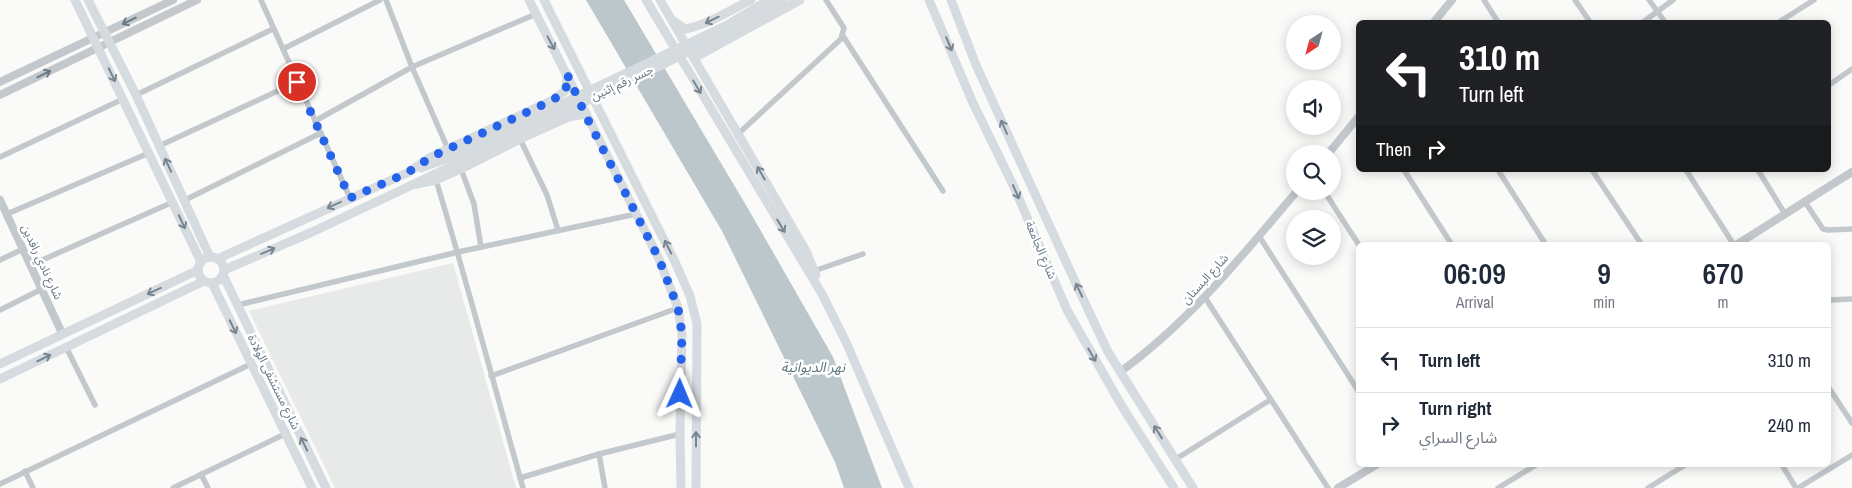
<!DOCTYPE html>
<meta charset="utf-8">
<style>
body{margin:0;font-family:"Archivo Narrow","Noto Sans Arabic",sans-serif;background:#f6f6f7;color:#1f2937;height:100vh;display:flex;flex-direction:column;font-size:19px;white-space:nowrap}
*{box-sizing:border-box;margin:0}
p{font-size:16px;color:#747a83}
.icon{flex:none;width:28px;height:28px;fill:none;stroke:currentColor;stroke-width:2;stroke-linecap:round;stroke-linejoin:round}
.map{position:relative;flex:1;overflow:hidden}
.details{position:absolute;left:1356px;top:242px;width:475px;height:225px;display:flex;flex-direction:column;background:#fff;border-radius:8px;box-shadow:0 2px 12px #0003}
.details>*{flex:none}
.banner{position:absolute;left:1356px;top:20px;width:475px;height:152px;border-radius:8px;box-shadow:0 2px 12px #0003;background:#202124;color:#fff;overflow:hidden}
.needle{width:32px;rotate:216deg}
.buttons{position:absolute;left:1286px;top:15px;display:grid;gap:10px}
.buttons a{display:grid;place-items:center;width:55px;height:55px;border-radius:50%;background:#fff;box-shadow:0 2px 12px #0003;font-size:25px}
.pin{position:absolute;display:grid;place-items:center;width:42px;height:42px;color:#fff;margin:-21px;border:2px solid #fff;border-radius:50%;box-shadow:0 1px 5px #0007}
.me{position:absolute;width:55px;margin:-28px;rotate:1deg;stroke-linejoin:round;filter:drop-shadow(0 0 4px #0008)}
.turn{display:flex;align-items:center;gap:18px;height:105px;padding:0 20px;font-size:22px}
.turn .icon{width:65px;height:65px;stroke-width:2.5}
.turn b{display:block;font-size:35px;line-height:42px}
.then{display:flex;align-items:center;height:48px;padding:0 20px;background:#0003;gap:10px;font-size:19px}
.eta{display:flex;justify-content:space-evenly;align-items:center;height:85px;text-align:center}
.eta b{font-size:30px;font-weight:600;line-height:35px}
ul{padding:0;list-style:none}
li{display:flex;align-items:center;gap:15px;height:65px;padding:0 20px;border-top:1px solid #e0e1e3}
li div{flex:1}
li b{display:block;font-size:19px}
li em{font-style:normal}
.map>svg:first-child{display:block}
</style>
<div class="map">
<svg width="1852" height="488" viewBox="0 0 1852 488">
<rect width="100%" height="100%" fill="#fafaf8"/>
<!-- built -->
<path fill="#e8e9e9" d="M453,263L516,488H335L249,311Z"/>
<!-- water -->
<path fill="#bbc7cb" d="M586,0H624L750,212L833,357L882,488H844L835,462L722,231Z"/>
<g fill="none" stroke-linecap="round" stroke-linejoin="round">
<!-- minor -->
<g stroke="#c3c8cc" stroke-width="5.5">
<path d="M261,0L350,198"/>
<path d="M386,0L412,67L448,149"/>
<path d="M1484,0L1498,22"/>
<path d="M1575,0L1590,22"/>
<path d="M1649,0L1665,22"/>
<path d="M1643,22L1673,0"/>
<path d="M1779,22L1814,0"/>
<path d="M843,36L943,191"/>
<path d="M283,49L380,0"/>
<path d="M1829,85L1852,69"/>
<path d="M136,95L273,29"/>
<path d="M315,121L412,67L536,14"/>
<path d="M738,134L841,39L844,28L826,0"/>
<path d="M520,139L547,195L558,230"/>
<path d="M159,146L297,82"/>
<path d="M0,157L123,99"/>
<path d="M461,169L474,204L481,247"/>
<path d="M1404,170L1452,245"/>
<path d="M1498,170L1546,245"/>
<path d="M1592,170L1642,245"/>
<path d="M1686,170L1734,245"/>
<path d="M1758,170L1785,214"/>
<path d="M436,180C467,282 494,385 523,488"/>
<path d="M1324,191L1359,245"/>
<path d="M185,200L321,133"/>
<path d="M1805,202L1823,229L1828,230L1852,229"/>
<path d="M7,214L149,153"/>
<path d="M1259,236L1359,392"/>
<path d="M0,260L23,249"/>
<path d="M31,265L173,202"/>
<path d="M814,271L863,254"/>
<path d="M1204,296L1328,488"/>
<path d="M1829,300L1852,299"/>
<path d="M238,305L458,252L636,214"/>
<path d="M0,310L42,289"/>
<path d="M66,347L95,405"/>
<path d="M491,376L678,308"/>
<path d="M1829,388L1852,423"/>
<path d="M599,454L605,488"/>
<path d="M1176,459L1270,400"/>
<path d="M1782,465L1796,488"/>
<path d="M25,471L33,488"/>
<path d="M201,474L208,488"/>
<path d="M520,478L599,454L680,434"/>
<path d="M0,484L251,364"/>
<path d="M173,488L285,434"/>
<path d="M1498,488L1536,465"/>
<path d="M1648,488L1685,465"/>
<path d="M1798,488L1852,455"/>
</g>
<!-- tertiary -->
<g stroke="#c3c8cc" stroke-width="8">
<path d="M1434,22L1452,0"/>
<path d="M0,82L173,0"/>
<path d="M0,95L197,0"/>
<path d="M1328,154L1359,116"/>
<path d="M0,200L62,333"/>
<path d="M1736,245L1852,172"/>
<path d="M1120,372C1189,322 1242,256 1297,191"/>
<path d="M1338,488L1376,465"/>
</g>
<!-- secondary -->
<g stroke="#d6dbdf" stroke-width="9">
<path d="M75,0L201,262"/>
<path d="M88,0L136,95L210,257"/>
<path d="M529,0L659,259L678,308L682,334L680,434L681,488"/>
<path d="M544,0L676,264L690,296L697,324L696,488"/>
<path d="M646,0L822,294L846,342L909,488"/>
<path d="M660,0L806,251L816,275"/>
<path d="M223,275L326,488"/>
<path d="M212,283L312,488"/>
</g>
<!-- primary -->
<g stroke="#d6dbdf" stroke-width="9">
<path d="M929,0L973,103L1014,187L1067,310L1123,408L1174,488"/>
<path d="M951,0L976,65L1078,288L1108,352L1193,488"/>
<path d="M672,20L685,29C708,25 730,10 751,0"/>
<path d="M694,58L800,0"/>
<path d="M421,168L450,157L725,26L769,0"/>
<path d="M412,185L670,61L784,0"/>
<circle cx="211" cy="270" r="13"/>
<path d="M217,259L407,173L431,157L553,100L566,90L567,74"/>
<path d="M224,270L310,233L412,185L436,180L461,169L520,139L569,117L585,114"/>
<path d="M0,364L198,270"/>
<path d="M0,379L204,281"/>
</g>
</g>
<!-- one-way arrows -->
<defs><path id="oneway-shaft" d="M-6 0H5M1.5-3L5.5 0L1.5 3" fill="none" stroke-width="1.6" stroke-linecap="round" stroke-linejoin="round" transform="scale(1.25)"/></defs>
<g stroke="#768591">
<use href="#oneway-shaft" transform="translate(712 20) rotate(154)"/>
<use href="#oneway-shaft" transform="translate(551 43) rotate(62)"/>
<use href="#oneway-shaft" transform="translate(949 44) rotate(67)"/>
<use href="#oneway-shaft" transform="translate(112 75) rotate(64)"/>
<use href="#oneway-shaft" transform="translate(697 87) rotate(59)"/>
<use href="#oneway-shaft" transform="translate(1004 127) rotate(-114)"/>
<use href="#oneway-shaft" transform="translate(168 165) rotate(-115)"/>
<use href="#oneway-shaft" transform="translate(761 173) rotate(-120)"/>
<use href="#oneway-shaft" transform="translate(1016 192) rotate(66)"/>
<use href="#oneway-shaft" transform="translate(334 205) rotate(155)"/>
<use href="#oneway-shaft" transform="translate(182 222) rotate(65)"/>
<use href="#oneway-shaft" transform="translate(781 226) rotate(59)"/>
<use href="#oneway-shaft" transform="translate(668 247) rotate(-117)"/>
<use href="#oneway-shaft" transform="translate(268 251) rotate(-23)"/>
<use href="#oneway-shaft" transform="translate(1079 290) rotate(-115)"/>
<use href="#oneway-shaft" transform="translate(154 291) rotate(155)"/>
<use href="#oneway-shaft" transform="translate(233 327) rotate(64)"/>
<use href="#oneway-shaft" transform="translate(1092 355) rotate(60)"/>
<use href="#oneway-shaft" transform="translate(44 358) rotate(-26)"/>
<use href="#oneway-shaft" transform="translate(1158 432) rotate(-122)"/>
<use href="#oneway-shaft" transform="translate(696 439) rotate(-90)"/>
<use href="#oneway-shaft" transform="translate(304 444) rotate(-116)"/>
</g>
<g stroke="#6a7a87">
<use href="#oneway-shaft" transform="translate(129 21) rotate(154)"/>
<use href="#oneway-shaft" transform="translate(44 74) rotate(-26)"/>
</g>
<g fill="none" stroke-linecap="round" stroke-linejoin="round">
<!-- route -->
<path stroke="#2563eb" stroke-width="9" stroke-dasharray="0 16.2" d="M297,82L350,198L407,173L431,157L553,100L566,90L567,74L585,114L659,259L678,308L682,334L680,394"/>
</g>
<g text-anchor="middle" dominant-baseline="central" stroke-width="5" stroke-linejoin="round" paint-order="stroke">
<!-- street labels -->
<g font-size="12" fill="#657683" stroke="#fff">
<text transform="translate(622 83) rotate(-25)">جسر رقم إثنين</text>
<text transform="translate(1041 250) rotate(67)">شارع الجامعة</text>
<text transform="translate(42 262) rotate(65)">شارع نادي رافدين</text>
<text transform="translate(1205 279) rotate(-48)">شارع البستان</text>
<text transform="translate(274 382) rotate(64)">شارع مستشفى الولادة</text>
</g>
<!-- water labels -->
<g font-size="14" font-style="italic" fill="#60757c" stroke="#fff">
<text x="813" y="367">نهر الديوانية</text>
</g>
</g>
</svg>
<div class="buttons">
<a><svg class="needle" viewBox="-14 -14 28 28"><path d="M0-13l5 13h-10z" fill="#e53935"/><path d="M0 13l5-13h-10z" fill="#747a83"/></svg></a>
<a><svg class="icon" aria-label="sound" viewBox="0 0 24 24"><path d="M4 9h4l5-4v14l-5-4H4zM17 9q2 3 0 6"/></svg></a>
<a><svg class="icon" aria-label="search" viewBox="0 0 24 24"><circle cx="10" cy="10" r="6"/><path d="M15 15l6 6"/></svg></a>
<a><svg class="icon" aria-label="layers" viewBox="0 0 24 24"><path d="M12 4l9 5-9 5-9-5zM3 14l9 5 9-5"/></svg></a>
</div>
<div class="pin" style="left:297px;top:82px;background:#d93025"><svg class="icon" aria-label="arrive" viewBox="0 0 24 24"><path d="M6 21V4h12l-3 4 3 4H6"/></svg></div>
<svg class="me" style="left:680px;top:394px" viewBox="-20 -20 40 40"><path d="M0-17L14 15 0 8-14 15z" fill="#2563eb" stroke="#fff" stroke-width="4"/></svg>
<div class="banner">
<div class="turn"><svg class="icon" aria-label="left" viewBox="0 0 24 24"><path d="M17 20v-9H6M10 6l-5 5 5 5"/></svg><div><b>310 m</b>Turn left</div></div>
<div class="then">Then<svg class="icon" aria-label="right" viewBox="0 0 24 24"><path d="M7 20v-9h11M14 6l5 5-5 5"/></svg></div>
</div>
<section class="details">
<div class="eta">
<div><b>06:09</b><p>Arrival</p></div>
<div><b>9</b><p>min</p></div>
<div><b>670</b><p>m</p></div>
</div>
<ul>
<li><svg class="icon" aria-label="left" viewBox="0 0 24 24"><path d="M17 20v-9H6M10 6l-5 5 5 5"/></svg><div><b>Turn left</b></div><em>310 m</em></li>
<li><svg class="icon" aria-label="right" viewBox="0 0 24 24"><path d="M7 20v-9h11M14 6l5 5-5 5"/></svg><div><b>Turn right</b><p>شارع السراي</p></div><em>240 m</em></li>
</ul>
</section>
</div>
